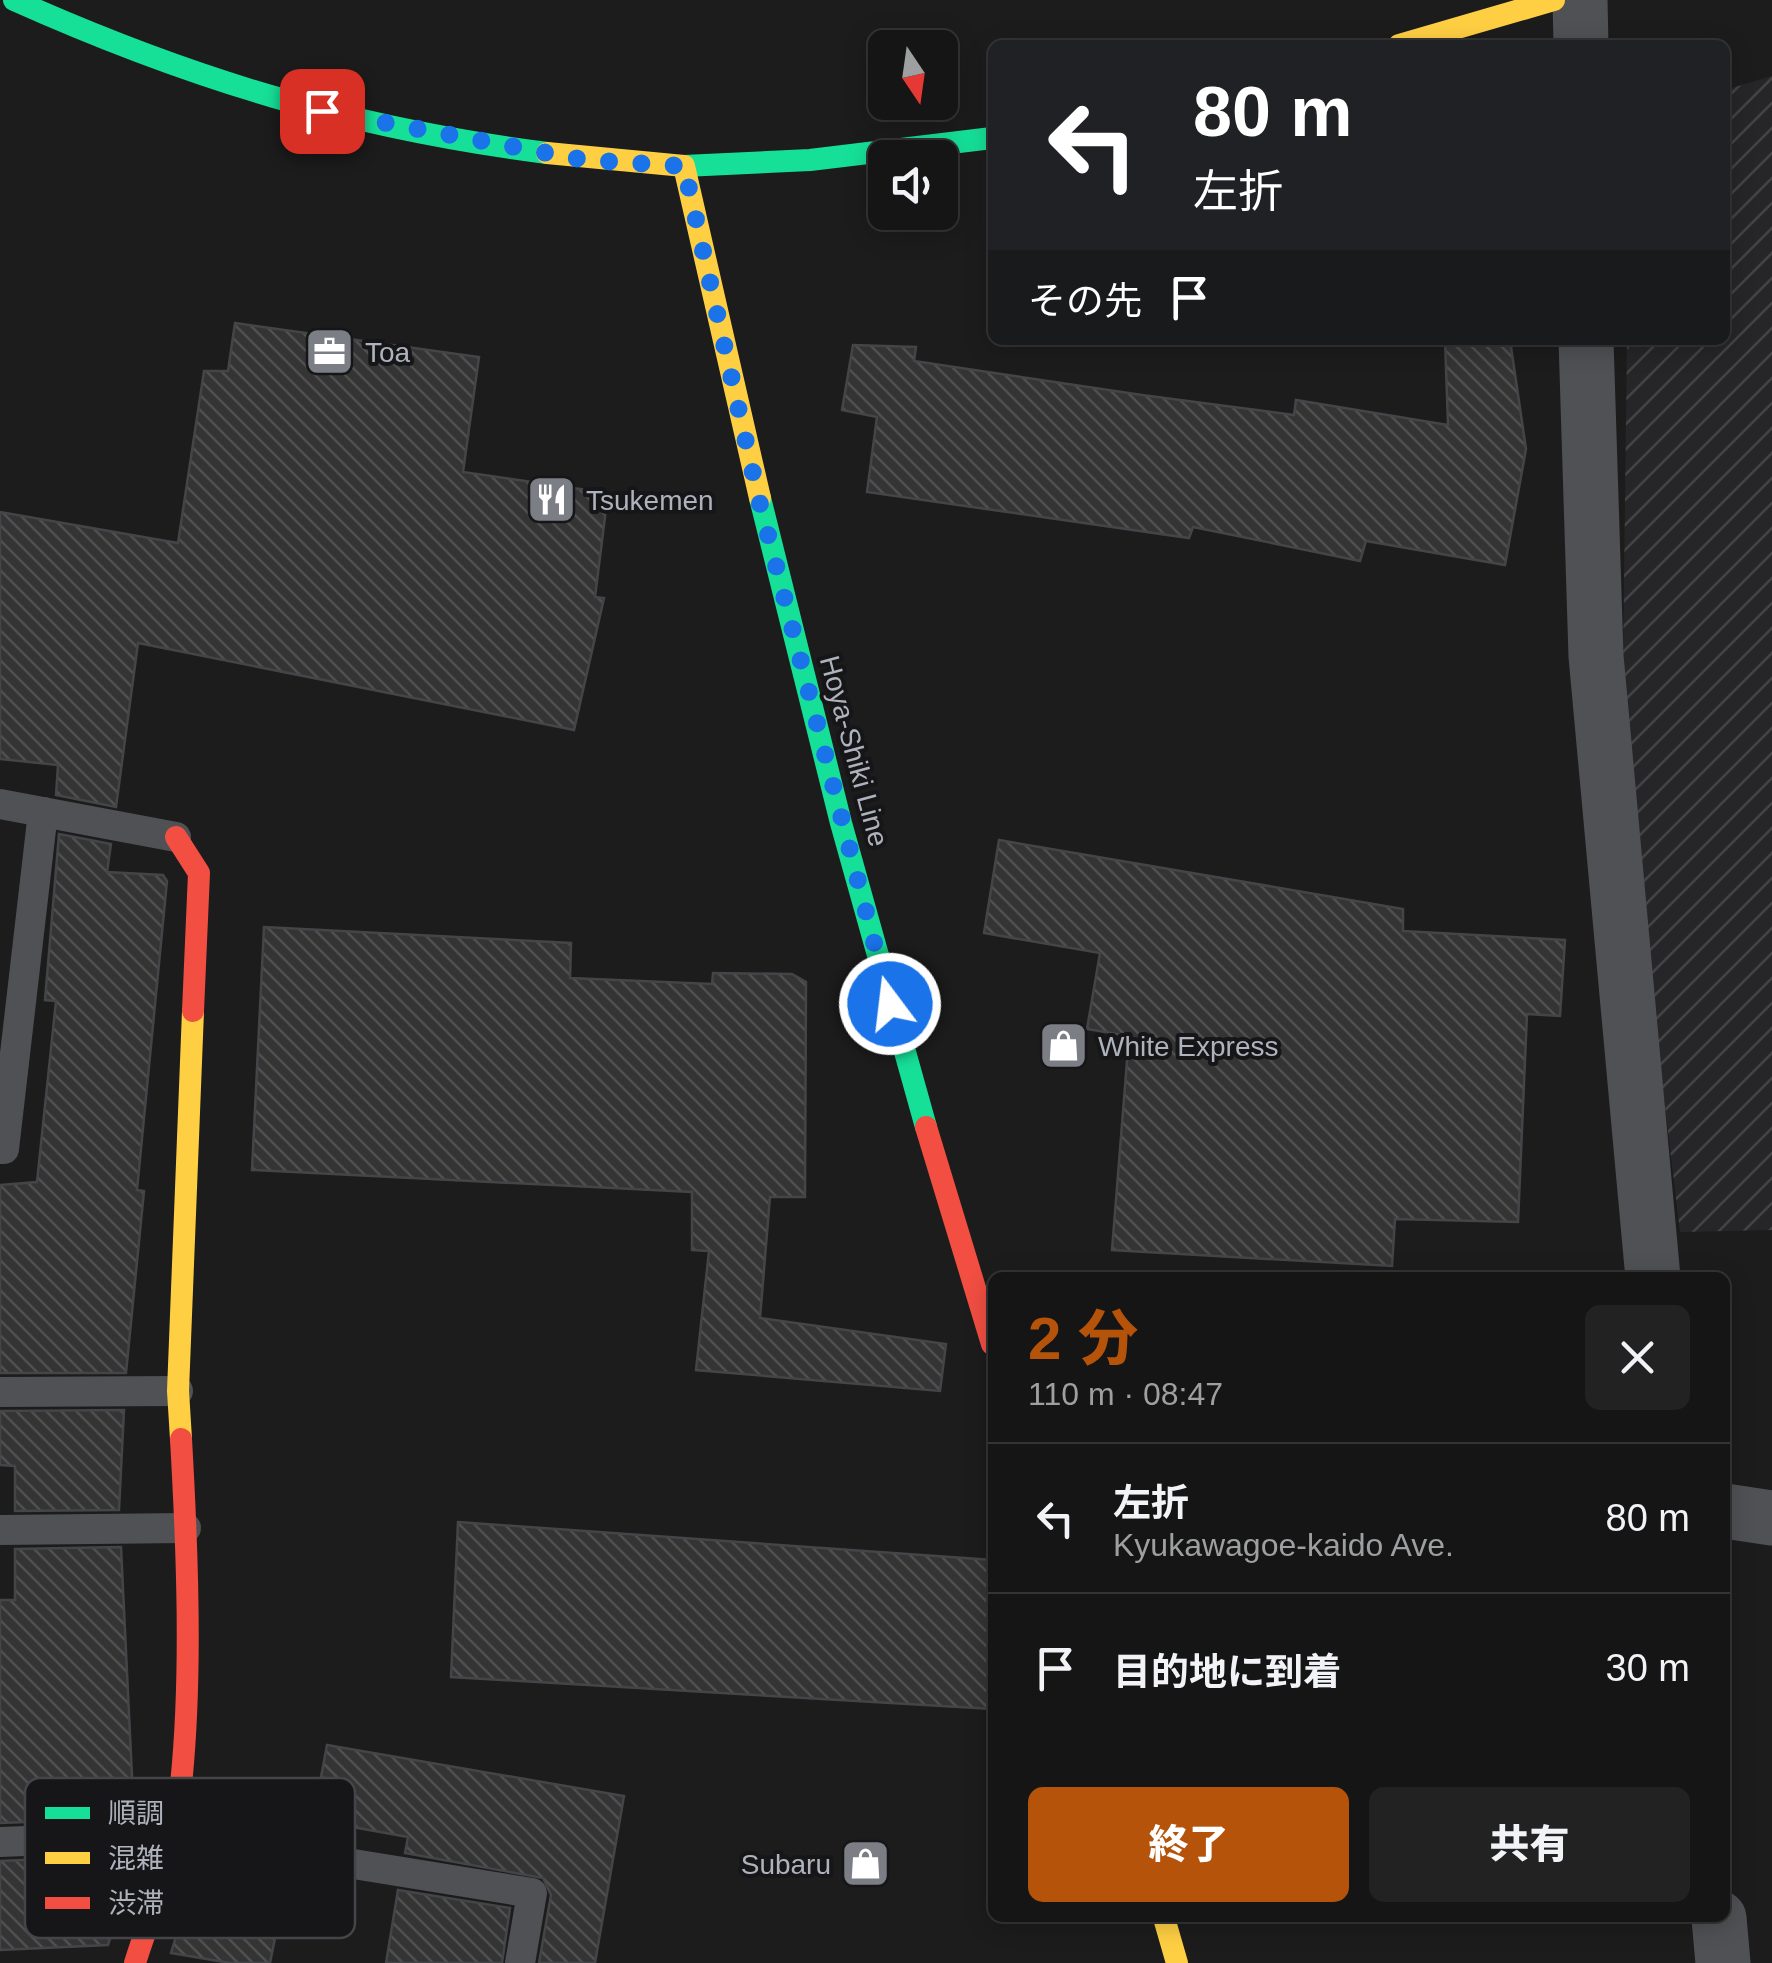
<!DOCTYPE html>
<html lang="ja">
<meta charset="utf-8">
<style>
body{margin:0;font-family:Helvetica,"Noto Sans JP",sans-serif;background:#222;color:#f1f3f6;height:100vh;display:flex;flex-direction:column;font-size:38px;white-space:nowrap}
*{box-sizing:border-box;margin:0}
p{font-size:32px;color:#9d9fa0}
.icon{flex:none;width:55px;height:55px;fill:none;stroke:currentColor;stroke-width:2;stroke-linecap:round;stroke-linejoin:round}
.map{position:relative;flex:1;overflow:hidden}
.panel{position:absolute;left:988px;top:1272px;width:742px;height:650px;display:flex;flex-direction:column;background:#151515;border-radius:15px;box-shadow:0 5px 25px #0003,0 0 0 2px #343434}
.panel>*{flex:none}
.top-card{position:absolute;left:988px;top:40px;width:742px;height:305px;border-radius:15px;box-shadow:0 5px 25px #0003,0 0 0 2px #343434;background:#202124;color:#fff;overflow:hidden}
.needle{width:65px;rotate:167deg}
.controls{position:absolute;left:868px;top:30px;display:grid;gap:20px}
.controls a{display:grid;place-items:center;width:90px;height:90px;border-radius:15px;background:#151515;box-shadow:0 5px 25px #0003,0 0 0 2px #343434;font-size:50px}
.pin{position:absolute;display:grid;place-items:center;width:85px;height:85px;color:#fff;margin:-42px;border-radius:20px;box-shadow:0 5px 15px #0006}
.me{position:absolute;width:110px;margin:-55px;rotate:345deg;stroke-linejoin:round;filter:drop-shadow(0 0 8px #0008)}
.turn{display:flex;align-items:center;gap:35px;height:210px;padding:0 40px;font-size:45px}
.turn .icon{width:130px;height:130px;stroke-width:2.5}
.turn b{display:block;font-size:70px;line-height:85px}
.then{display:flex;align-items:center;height:95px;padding:0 40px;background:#0003;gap:20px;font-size:38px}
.round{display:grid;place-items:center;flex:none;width:105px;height:105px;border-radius:15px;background:#222}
.overview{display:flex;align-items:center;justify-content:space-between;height:170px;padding:0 40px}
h1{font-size:60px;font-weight:800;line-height:75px;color:#b45309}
.primary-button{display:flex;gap:20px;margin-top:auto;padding:20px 40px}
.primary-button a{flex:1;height:115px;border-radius:15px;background:#b45309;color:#fff;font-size:40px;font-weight:800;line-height:115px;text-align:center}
.primary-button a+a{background:#222;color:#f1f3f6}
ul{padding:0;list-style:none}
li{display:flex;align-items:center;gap:30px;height:150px;padding:0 40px;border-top:2px solid #343434}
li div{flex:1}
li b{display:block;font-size:38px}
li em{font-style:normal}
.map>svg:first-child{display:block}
</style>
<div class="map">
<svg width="1772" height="1963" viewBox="0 0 1772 1963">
<defs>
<pattern id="industrial-furrows" width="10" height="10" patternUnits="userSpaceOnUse" patternTransform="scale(2.5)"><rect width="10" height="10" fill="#262628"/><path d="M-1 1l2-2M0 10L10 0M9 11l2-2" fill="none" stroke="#434345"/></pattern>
<pattern id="building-back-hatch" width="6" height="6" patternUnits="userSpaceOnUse" patternTransform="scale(2.5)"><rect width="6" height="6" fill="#343434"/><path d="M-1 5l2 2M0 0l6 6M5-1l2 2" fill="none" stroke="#4f4f4f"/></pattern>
</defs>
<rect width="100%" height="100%" fill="#1c1c1c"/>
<!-- industrial -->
<path fill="url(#industrial-furrows)" d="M1772,76V1230L1680,1232L1622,745L1627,340H1725V90Z"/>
<!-- building -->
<g fill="url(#building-back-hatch)" stroke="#444548" stroke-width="2.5">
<path d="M235,323L479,357L463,472L608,493L595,597L604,598L574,730L138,643L116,807L56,795L58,765L0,759V512L178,543L204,371H228Z"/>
<path d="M1445,340H1510L1526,449L1505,565L1366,541L1360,561L1193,527L1189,538L867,492L877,417L842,410L853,345L916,347L914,361L1142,395L1294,415L1296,400L1448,425Z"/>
<path d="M59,834L111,844L107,872L163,875L167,881L137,1190L144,1191L126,1373H0V1185L37,1182L56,1001L45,1000Z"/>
<path d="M999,840L1403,909V931L1565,940L1560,1016L1527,1014L1518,1222L1395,1219L1392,1266L1112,1250L1129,1036L1087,1029L1100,953L984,933Z"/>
<path d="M264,927L571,943L570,978L712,984L713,973L792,974L806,982L805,1197H770L760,1318L946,1344L940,1391L696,1370L709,1251L692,1250V1192L252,1170Z"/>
<path d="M124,1410L119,1510L15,1511V1466L0,1465V1411Z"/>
<path d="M458,1522L992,1560V1709L451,1677Z"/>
<path d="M121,1547L134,1818L0,1823V1600H15V1549Z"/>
<path d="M327,1745L624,1796L595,1963H539L551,1895L543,1878L405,1853L408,1837L313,1820Z"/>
<path d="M135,1855L108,1945L0,1950V1861Z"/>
<path d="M191,1887L282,1903L270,1963H230L171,1953Z"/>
<path d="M398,1890L510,1908L502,1963H386Z"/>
</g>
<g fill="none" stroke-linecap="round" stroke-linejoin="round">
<!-- lane -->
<g stroke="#505155" stroke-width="30">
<path d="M0,804L176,837"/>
<path d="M0,1149H4L43,812"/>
<path d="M0,1392L178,1391"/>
<path d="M0,1530L186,1528"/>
<path d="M0,1842L175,1835L532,1893L520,1963"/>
</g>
<!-- street -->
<g stroke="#505155" stroke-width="55">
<path d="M1580,0L1581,45"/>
<path d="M1586,340L1596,656L1653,1278"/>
<path d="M1725,1511L1772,1518"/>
<path d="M1719,1918L1723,1963"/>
</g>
<!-- fast -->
<g stroke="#16e098" stroke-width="22">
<path d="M14,0C193,80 352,128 547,153"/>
<path d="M684,166L810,160L992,138"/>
<path d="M760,498L841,823L926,1127"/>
</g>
<!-- slow -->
<g stroke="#ffcf43" stroke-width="22">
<path d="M1399,45L1554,0"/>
<path d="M547,153L684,166L760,498"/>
<path d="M181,1439L178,1391L193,1011"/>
<path d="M1164,1918L1177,1963"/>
</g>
<!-- jam -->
<g stroke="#f24e42" stroke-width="22">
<path d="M176,837L199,873L193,1011"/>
<path d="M926,1127L992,1344"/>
<path d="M135,1963C148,1920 169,1875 175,1831C194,1711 188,1561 181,1439"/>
</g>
</g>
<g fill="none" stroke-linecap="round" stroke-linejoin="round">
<!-- route -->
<path stroke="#1a73e8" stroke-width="18" stroke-dasharray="0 32.4" d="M322,111L585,160L684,166L759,500L890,1004"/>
</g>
<!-- icons -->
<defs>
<symbol id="office-square" viewBox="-11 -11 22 22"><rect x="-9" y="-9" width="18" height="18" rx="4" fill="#7b7e84" stroke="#161618"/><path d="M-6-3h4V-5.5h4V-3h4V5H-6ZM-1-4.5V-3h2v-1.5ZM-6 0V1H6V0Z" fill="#fff"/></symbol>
<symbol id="restaurant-square" viewBox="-11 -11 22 22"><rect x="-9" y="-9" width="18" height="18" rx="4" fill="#7b7e84" stroke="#161618"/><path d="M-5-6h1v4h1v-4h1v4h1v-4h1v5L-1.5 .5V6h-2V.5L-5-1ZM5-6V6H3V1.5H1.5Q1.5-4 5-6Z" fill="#fff"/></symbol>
<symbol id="shop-square" viewBox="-11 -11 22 22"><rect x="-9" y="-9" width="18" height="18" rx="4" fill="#7b7e84" stroke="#161618"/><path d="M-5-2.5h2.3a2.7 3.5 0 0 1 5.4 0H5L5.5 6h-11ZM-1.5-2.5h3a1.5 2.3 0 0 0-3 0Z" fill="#fff"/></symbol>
</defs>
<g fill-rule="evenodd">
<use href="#office-square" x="302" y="324" width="55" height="55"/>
<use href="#restaurant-square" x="524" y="472" width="55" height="55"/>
<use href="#shop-square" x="1036" y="1018" width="55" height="55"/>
<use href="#shop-square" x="838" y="1836" width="55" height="55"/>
</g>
<g text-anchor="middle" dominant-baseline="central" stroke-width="8" stroke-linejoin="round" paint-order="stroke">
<!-- poi labels -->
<g font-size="28" fill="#aeb2bc" stroke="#161618" text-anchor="start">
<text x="365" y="352">Toa</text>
<text x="586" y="500">Tsukemen</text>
<text x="1098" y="1046">White Express</text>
<text x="831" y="1864" text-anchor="end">Subaru</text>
</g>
<!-- street labels -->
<g font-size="28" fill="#aeb2bc" stroke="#161618">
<text transform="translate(854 751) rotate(75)">Hoya-Shiki Line</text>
</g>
</g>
<!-- legend -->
<rect x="25" y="1778" width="330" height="160" rx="15" fill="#161618" stroke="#444549" stroke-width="2.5"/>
<rect x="45" y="1807" width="45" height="12" fill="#16e098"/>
<rect x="45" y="1852" width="45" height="12" fill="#ffcf43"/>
<rect x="45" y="1897" width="45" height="12" fill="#f24e42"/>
<g font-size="28" fill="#aeb2bc">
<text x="108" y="1823">順調</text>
<text x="108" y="1868">混雑</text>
<text x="108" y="1913">渋滞</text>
</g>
</svg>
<div class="controls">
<a><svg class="needle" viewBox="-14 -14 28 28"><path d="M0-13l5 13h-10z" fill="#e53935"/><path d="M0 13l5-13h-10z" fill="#9d9fa0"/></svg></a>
<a><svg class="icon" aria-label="sound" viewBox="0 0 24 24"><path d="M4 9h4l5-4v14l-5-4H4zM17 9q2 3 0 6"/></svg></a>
</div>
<div class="pin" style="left:322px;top:111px;background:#d93025"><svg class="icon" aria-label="arrive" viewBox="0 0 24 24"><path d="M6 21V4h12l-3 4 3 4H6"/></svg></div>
<svg class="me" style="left:890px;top:1004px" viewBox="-20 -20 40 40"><circle r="17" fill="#1a73e8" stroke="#fff" stroke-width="3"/><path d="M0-11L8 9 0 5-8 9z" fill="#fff"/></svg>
<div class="top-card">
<div class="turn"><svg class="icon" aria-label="left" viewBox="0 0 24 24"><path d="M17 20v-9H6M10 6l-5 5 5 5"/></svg><div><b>80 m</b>左折</div></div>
<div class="then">その先<svg class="icon" aria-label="arrive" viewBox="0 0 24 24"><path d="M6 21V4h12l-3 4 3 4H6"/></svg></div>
</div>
<section class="panel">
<div class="overview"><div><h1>2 分</h1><p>110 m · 08:47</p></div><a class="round"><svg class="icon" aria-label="close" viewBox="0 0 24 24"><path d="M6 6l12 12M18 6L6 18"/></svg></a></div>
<ul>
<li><svg class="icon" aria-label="left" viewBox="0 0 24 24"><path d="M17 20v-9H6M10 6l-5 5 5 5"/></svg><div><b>左折</b><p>Kyukawagoe-kaido Ave.</p></div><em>80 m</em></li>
<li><svg class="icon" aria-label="arrive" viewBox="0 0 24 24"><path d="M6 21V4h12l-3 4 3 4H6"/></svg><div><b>目的地に到着</b></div><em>30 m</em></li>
</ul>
<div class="primary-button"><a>終了</a><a>共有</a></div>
</section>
</div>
